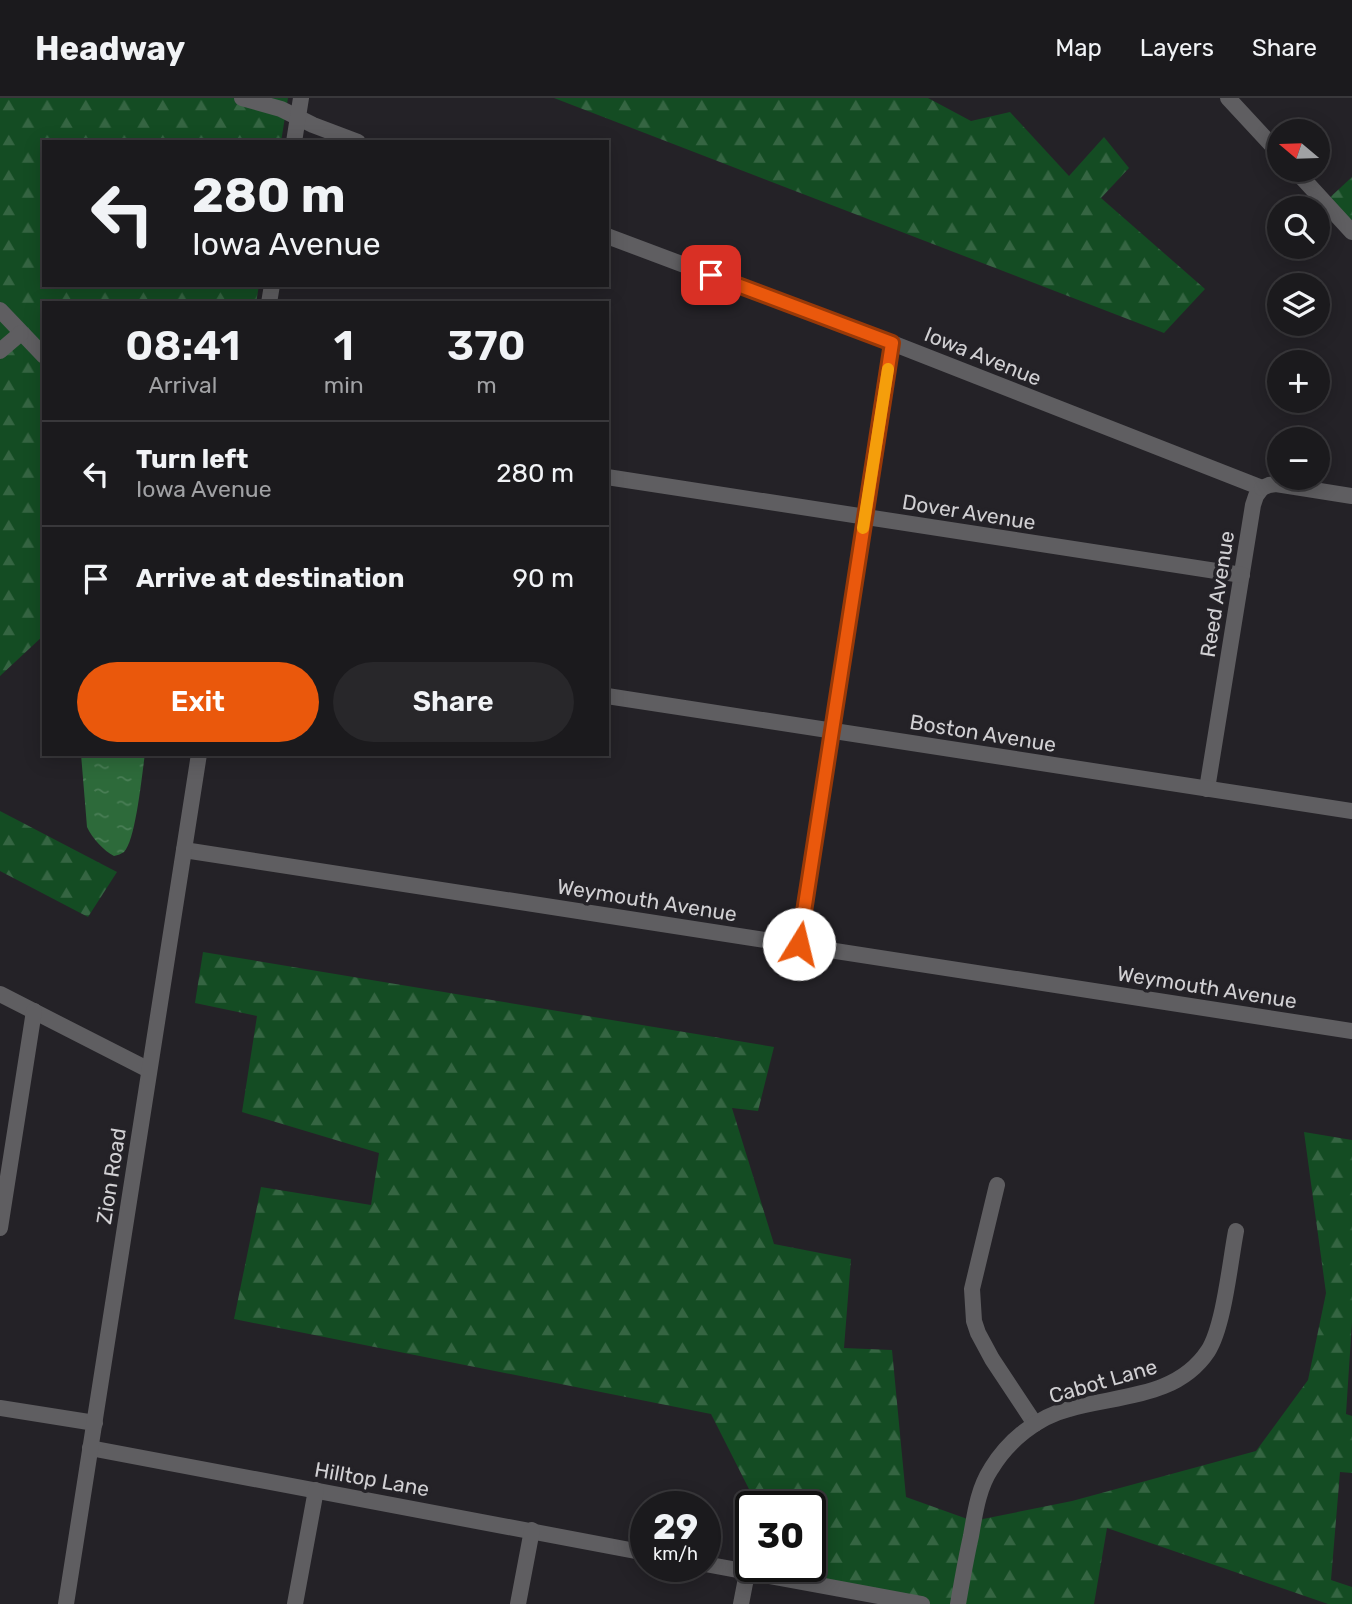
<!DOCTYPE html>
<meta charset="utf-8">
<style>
body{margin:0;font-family:Rubik,sans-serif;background:#28272a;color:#f1f3f6;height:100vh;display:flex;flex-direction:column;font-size:26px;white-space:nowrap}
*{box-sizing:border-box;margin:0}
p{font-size:23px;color:#a0a1a4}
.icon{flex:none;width:38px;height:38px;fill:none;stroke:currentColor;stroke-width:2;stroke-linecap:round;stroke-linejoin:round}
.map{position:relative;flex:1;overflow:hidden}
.panel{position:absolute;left:42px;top:203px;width:567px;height:455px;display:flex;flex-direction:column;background:#1b1a1d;border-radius:0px;box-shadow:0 4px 18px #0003,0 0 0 2px #39383b}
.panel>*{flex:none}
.guide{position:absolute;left:42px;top:42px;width:567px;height:147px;border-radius:0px;box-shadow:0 4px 18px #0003,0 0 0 2px #39383b;background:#1b1a1d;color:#f1f3f6;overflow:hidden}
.needle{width:46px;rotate:289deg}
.controls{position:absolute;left:1267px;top:21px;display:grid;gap:14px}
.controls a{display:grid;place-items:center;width:63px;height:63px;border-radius:50%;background:#1b1a1d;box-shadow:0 4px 18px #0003,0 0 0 2px #39383b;font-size:35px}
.speed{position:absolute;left:630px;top:1393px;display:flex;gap:14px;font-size:35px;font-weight:700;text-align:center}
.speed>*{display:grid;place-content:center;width:91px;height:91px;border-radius:50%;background:#1b1a1d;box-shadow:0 4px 18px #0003,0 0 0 2px #39383b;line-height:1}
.speed small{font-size:18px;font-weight:400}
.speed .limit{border:4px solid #111;border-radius:10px;background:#fff;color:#111}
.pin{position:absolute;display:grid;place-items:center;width:60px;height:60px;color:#fff;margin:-30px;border-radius:14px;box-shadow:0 4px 10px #0006}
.me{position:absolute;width:77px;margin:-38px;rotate:9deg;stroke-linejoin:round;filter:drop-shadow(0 0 5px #0008)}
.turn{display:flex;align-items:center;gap:24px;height:147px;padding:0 35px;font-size:32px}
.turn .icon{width:91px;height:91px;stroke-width:2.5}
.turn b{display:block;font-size:49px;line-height:60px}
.eta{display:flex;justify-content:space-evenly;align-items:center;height:119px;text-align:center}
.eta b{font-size:42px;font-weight:600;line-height:49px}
.action{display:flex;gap:14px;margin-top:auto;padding:14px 35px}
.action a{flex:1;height:80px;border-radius:42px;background:#ea580c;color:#fff;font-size:28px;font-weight:600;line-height:80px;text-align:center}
.action a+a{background:#28272a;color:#f1f3f6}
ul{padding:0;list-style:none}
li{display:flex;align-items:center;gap:21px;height:105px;padding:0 35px;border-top:2px solid #39383b}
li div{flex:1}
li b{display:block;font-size:26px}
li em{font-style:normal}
header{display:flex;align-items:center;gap:42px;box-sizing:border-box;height:98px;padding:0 35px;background:#1b1a1d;border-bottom:2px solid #39383b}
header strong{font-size:33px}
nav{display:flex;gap:38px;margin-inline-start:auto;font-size:24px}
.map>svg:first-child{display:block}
</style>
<header>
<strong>Headway</strong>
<nav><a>Map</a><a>Layers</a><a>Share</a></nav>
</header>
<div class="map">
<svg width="1352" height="1506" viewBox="0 0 1352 1506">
<defs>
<pattern id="forest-firs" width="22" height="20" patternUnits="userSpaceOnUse" patternTransform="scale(1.75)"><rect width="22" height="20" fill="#144c23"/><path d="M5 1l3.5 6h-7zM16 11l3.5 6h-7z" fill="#356542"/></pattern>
<pattern id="water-ripples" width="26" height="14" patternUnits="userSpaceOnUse" patternTransform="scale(1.75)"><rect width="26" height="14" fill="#2d6a3a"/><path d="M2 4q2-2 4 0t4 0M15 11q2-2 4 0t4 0" fill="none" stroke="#4a7e56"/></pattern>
</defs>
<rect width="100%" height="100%" fill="#242227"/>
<!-- forest -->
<g fill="url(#forest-firs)">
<path d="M0,0H288L281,44H44V187H259L256,205H44V537L0,578Z"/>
<path d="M554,0H928L971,23L1010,14L1069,78L1104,39L1129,70L1101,100L1205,191L1164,235Z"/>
<path d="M1352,79V133L1325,104Z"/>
<path d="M0,713L117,774L88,819L0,773Z"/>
<path d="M203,854L774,949L758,1013L732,1010L774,1146L851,1161L844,1250L892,1252L906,1399L973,1423L1072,1403L1256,1353L1308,1282L1326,1195L1304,1034L1352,1042V1224L1346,1316L1352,1318V1375L1340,1374L1331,1482L1352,1489V1506H1328L1107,1430L1094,1506H925L822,1486L765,1468H810V1409H751V1464L748,1463L751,1395L711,1316L234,1221L261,1089L371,1107L379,1055L242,1014L257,918L195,905Z"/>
</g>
<!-- water -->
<path fill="url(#water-ripples)" d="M81,656H145C142,675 136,742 124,754C121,756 118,757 114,758C104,753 92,740 87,729Z"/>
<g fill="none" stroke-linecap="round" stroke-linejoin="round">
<!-- minor -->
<g stroke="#5f5e61" stroke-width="16">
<path d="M242,0L281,11L313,27L358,44"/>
<path d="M1228,0L1279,55"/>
<path d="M294,44L301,0"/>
<path d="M1295,72L1352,134"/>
<path d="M607,138L892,245L1262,390L1256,398L1253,407L1207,691"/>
<path d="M269,205L272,187"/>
<path d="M0,212L44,258"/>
<path d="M0,253L21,235"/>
<path d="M607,379L1242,477"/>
<path d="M1262,390L1269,387L1276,386L1352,398"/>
<path d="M607,598L1352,713"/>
<path d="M184,752L1352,933"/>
<path d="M799,846L892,245"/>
<path d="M0,896L149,972"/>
<path d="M997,1087L972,1191L974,1223L978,1235L992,1261L1035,1326"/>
<path d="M0,1130L34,913"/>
<path d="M0,1310L95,1325"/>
<path d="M90,1350L646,1455"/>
<path d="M705,1466L922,1506"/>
<path d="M66,1506L199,656"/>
<path d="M295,1506L316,1392"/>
<path d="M518,1506L532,1432"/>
<path d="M741,1506L747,1475"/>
<path d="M958,1506C962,1483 966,1460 971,1438C975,1415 978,1391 991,1371C1008,1343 1037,1319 1069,1311C1118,1297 1177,1300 1208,1253C1224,1228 1230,1164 1236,1133"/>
</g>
</g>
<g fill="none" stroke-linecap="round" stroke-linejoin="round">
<defs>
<path id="route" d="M711,177L892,245L799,846"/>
</defs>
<!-- route casing -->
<use href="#route" stroke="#983908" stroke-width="18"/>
<!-- route -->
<use href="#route" stroke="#ea580c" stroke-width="12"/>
<!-- slow -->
<path stroke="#f59e0b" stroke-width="12" d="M863,430L888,271"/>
</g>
<g text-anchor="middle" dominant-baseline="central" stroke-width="7" stroke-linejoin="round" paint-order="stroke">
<!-- street labels -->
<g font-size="21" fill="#d1d0d3" stroke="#242227">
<text transform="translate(983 258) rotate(22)">Iowa Avenue</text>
<text transform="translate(969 414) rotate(9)">Dover Avenue</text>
<text transform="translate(1217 496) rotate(-81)">Reed Avenue</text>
<text transform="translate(983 635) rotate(9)">Boston Avenue</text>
<text transform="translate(647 802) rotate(9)">Weymouth Avenue</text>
<text transform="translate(1207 889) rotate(9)">Weymouth Avenue</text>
<text transform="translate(111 1078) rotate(-81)">Zion Road</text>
<text transform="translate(1103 1283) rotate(-16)">Cabot Lane</text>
<text transform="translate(372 1381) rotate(10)">Hilltop Lane</text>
</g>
</g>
</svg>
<div class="controls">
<a><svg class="needle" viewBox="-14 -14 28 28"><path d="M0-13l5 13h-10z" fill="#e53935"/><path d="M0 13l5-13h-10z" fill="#a0a1a4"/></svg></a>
<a><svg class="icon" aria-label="search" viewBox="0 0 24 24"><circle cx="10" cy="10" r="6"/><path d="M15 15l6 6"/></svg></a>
<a><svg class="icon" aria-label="layers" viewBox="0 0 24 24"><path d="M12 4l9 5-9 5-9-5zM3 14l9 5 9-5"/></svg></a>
<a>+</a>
<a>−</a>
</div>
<div class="speed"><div>29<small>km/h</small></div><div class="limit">30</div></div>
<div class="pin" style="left:711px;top:177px;background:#d93025"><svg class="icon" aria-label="arrive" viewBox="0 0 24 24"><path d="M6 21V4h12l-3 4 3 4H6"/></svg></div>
<svg class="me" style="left:799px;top:846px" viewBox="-20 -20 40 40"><circle r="19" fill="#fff"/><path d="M0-13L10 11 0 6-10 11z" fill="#ea580c"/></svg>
<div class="guide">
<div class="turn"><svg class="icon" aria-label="left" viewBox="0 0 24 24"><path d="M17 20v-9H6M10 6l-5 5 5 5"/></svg><div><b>280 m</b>Iowa Avenue</div></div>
</div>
<section class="panel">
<div class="eta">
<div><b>08:41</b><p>Arrival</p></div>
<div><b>1</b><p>min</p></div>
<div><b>370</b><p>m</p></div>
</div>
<ul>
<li><svg class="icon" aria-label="left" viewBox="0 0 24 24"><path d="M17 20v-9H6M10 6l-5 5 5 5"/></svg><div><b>Turn left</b><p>Iowa Avenue</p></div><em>280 m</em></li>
<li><svg class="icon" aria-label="arrive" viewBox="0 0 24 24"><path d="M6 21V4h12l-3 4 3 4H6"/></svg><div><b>Arrive at destination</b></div><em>90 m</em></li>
</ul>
<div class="action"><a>Exit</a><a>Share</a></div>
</section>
</div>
